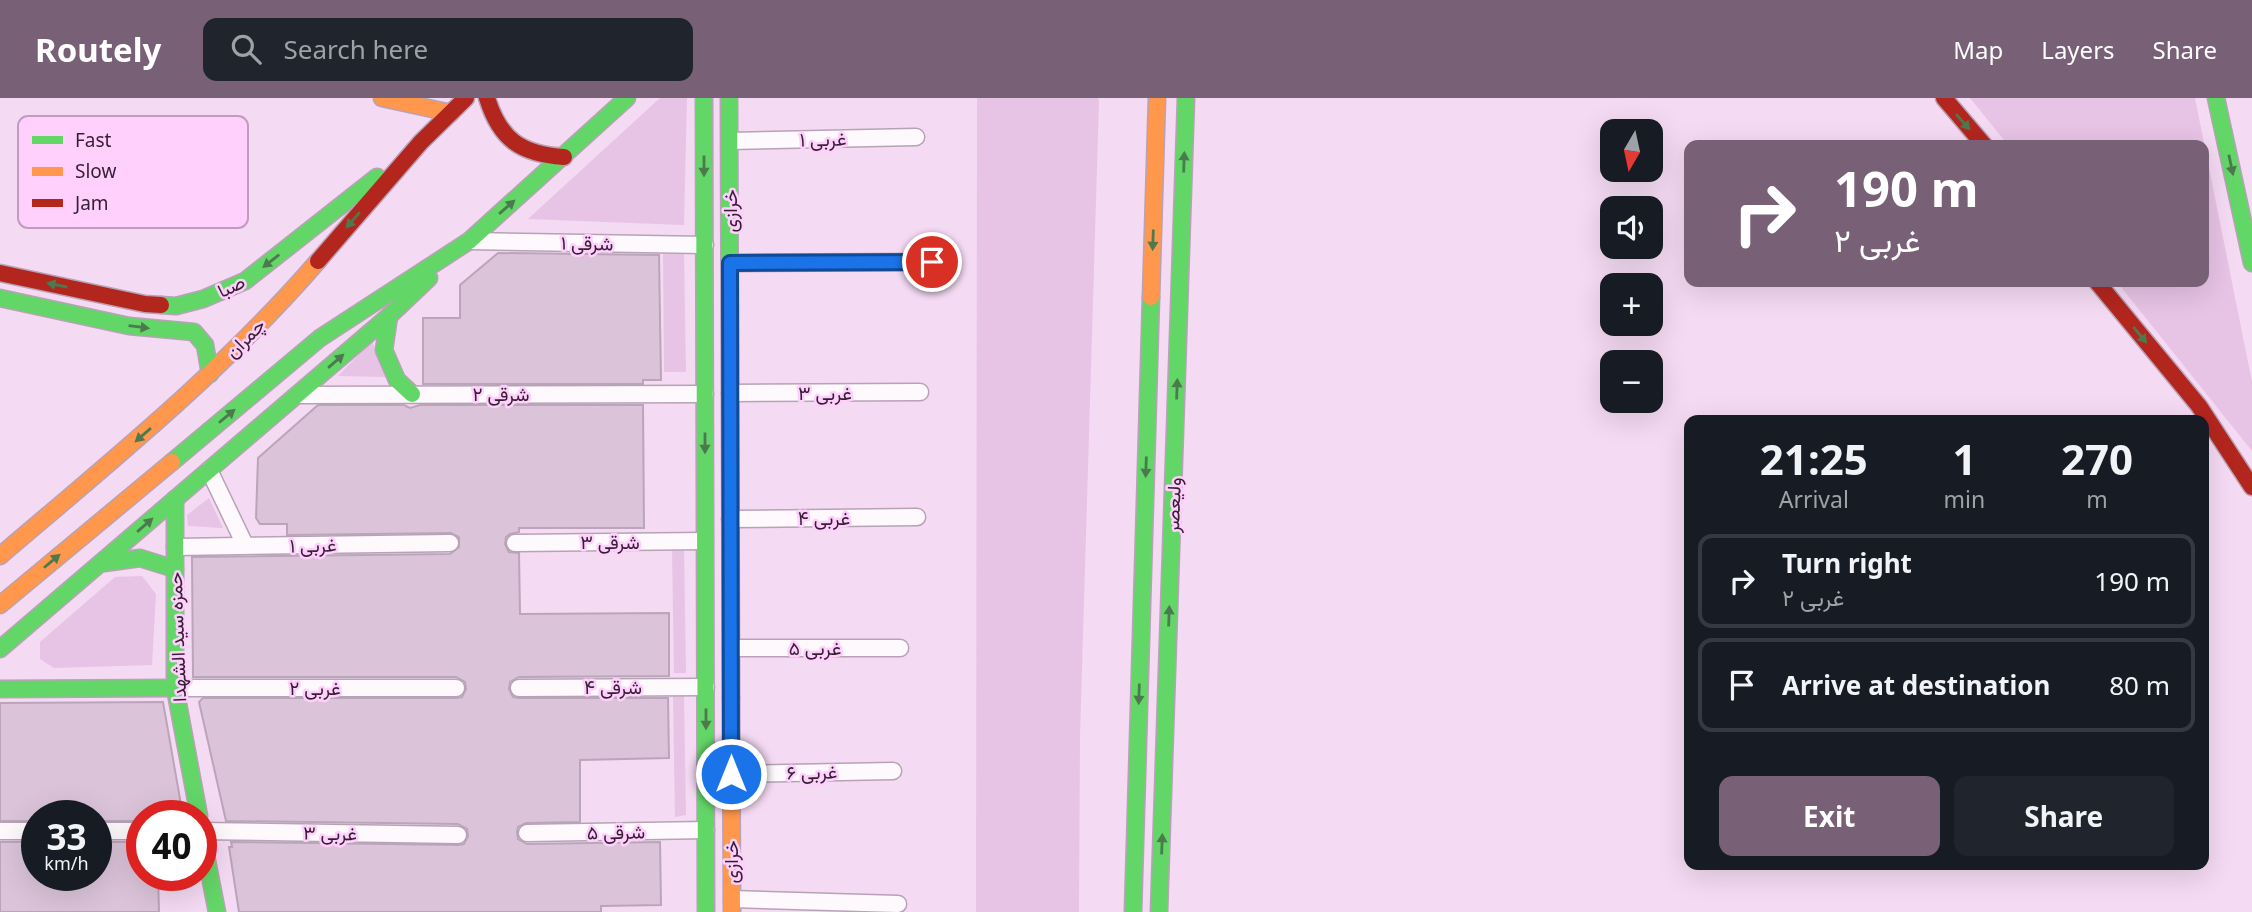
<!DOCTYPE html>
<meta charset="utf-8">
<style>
body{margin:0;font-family:"Noto Sans",Vazirmatn,sans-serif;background:#20242c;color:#f1f3f6;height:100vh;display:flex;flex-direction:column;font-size:26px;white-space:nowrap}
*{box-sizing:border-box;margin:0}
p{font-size:23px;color:#9ea1a6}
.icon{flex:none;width:38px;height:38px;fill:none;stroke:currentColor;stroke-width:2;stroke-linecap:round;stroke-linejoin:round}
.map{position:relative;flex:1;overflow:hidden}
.sheet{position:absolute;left:1684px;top:317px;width:525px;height:455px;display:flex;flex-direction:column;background:#171b24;border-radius:14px;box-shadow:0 7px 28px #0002}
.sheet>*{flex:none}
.top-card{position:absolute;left:1684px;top:42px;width:525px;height:147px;border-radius:14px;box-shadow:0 7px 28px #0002;background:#786077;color:#fff;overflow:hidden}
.needle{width:46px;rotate:189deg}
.fabs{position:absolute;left:1600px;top:21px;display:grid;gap:14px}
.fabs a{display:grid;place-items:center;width:63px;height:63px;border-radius:14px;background:#171b24;box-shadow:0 7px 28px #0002;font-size:35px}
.speed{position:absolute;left:21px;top:702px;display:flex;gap:14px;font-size:35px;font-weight:700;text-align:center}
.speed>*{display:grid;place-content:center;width:91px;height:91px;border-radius:50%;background:#171b24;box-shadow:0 7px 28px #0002;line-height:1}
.speed small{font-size:18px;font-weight:400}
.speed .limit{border:10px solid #d22;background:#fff;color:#111}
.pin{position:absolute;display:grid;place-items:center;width:60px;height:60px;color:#fff;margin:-30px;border:4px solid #fff;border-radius:50%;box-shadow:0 2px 7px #0007}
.me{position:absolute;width:77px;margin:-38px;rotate:0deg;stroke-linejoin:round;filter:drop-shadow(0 0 5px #0008)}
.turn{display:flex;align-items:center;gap:24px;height:147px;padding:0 35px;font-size:32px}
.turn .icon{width:91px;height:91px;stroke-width:2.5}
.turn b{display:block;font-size:49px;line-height:60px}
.eta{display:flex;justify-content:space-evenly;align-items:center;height:119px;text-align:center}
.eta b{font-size:42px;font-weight:700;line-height:49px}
.cta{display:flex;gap:14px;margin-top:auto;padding:14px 35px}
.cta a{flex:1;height:80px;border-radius:14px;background:#786077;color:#fff;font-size:28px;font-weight:700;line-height:80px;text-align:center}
.cta a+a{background:#20242c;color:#f1f3f6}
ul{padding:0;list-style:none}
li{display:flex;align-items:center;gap:21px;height:94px;margin:0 14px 10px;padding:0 21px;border:4px solid #363941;border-radius:14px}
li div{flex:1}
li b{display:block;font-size:26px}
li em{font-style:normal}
header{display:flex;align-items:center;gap:42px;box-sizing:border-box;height:98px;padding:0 35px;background:#786077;color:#fff}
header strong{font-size:33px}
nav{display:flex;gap:38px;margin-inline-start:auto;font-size:24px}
.search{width:490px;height:63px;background:#20242c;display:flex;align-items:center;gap:18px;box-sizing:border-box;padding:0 24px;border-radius:14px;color:#9ea1a6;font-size:26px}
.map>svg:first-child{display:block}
</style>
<header>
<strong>Routely</strong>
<div class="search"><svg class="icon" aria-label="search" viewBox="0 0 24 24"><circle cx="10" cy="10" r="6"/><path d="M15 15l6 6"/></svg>Search here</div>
<nav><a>Map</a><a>Layers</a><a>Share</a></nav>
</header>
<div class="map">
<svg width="2252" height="814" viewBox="0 0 2252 814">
<rect width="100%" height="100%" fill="#f4daf3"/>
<!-- green -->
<g fill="#e7c3e5">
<path d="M660,0H687L684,127L528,121Z"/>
<path d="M977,0H1098L1099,2L1080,637L1079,814H976Z"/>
<path d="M1970,0H2195L2252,284V353L2117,184H2203V47H2008Z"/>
<path d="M663,156H684L686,274H664Z"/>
<path d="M372,243L387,279L338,278Z"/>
<path d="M209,400L223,430L188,428L187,417Z"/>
<path d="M672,451H684L686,575H674Z"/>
<path d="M142,478L156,496L152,567L54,570L40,561V544L115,479Z"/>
<path d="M684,597L686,717L675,719L673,598Z"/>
</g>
<!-- building -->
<g fill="#dbc4da" stroke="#bba5ba" stroke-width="2">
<path d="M498,155L659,157L661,282H643V286H423V220H460V187Z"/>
<path d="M318,307H404L410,310L420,307H643L644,430H519V434L510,436L506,439L505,446L509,454L519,455L520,516L669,515V578L519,579L510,584L509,591L513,599L519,600H668L669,660L580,662V724L526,725L518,729L517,734L518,741L527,746L660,744L661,807L601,808V814H239L229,749H232L231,744L458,747L464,746L468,738L467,731L458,726L226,723L199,604L203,600H456L462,599L466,591L465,584L456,579H193L192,459L450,456L459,449V439L451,435L287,437V426H260L256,420L258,360Z"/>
<path d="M163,604L183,718H142V723H96V718H37V723H0V605Z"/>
<path d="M0,744H37V777H96V744H142V777H158L159,814H0Z"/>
</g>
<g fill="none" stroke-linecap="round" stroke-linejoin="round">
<defs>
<g id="street">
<path d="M730,43L916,39"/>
<path d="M469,143L705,147"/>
<path d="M730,165L932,164"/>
<path d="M730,295L920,294"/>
<path d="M297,297L705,296"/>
<path d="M209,372L245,447"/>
<path d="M730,421L917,419"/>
<path d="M515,445L705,443"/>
<path d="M175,449L450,445"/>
<path d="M731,550H900"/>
<path d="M175,590H456"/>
<path d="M519,590L706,589"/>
<path d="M731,676L893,673"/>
<path d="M0,733H37"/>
<path d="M96,733H142"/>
<path d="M201,733L458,737"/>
<path d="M527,735L706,732"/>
<path d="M732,801L898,806"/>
</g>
<g id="fast">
<path d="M704,0L706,814"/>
<path d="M729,0L731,599"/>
<path d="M2216,0L2252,165"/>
<path d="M0,200L129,228L194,234L205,247L210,276"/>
<path d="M161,207L176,208L203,201L245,183L377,79"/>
<path d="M389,218L384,252L397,282L412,296"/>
<path d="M172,364L320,240L469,143L627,0"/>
<path d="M175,401V590L199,718"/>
<path d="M104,465L140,460L175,471"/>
<path d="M0,551L389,218L429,180"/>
<path d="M0,591L175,590"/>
<path d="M201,732L217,814"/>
<path d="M1133,814L1151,199"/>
<path d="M1159,814L1186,0"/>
</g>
<g id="slow">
<path d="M382,0L451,15"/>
<path d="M1151,199L1157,0"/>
<path d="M0,458C110,364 223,273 318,163"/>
<path d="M0,507L172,364"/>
<path d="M731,599L732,814"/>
</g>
<g id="jam">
<path d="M487,0C500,42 521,56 564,59"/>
<path d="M1944,0L1984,47"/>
<path d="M318,163L421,44L466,0"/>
<path d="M0,175L145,206L161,207"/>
<path d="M2097,184L2199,308L2252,389"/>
</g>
</defs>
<!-- street casing -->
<use href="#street" stroke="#b8a2b6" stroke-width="19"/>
<!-- fast casing -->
<use href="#fast" stroke="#b8a2b6" stroke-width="19"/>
<!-- slow casing -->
<use href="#slow" stroke="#b8a2b6" stroke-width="19"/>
<!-- jam casing -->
<use href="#jam" stroke="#b8a2b6" stroke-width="19"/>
<!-- street -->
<use href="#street" stroke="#fdf9fd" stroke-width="16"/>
<!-- fast -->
<use href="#fast" stroke="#63d668" stroke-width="16"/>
<!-- slow -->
<use href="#slow" stroke="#ff974d" stroke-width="16"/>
<!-- jam -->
<use href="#jam" stroke="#b3261e" stroke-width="16"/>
</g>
<!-- one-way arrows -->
<defs><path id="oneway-solid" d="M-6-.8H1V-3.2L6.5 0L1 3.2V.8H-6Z" transform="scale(1.75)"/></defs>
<g fill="#4c7a4e">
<use href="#oneway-solid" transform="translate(1963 24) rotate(49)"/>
<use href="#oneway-solid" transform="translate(1184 64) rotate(-88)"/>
<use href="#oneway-solid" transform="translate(2231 67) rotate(78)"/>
<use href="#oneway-solid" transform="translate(704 68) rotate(90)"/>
<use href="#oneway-solid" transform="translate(507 109) rotate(-41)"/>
<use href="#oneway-solid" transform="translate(353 122) rotate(131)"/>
<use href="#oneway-solid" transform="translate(1153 142) rotate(92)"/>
<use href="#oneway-solid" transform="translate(271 163) rotate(142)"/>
<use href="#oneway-solid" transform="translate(57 187) rotate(-168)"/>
<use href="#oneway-solid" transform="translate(139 229) rotate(7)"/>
<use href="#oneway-solid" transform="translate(2140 237) rotate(51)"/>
<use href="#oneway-solid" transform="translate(336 263) rotate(-41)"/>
<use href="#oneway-solid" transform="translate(1177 291) rotate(-88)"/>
<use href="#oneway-solid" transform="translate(227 318) rotate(-40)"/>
<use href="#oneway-solid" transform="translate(143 337) rotate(139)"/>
<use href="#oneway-solid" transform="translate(705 345) rotate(90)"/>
<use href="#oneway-solid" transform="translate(1146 369) rotate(92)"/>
<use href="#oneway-solid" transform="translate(145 427) rotate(-41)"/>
<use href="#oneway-solid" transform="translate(52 463) rotate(-40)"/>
<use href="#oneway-solid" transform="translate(1169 518) rotate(-88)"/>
<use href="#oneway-solid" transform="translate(1139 596) rotate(92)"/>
<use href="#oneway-solid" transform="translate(706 621) rotate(90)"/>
<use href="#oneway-solid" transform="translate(1162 746) rotate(-88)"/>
</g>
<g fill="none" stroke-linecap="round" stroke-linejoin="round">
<defs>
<path id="route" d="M731,676L730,165L932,164"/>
</defs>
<!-- route casing -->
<use href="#route" stroke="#114b97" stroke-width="18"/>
<!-- route -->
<use href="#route" stroke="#1a73e8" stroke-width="12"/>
</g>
<g text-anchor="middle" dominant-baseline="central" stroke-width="5" stroke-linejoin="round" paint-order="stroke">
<!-- street labels -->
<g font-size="19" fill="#351f34" stroke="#ffd0fc">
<text transform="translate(823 41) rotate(-1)">۱ غربی</text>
<text transform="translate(730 113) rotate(-90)">خرازی</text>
<text transform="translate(587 145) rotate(1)">۱ شرقی</text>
<text transform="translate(231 188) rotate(-26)">صبا</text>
<text transform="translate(245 240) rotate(-45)">چمران</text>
<text x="825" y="295">۳ غربی</text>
<text x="501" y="296">۲ شرقی</text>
<text transform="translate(1173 407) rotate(-88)">ولیعصر</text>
<text x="824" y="420">۴ غربی</text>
<text x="610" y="444">۳ شرقی</text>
<text transform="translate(313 447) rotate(-1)">۱ غربی</text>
<text transform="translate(177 539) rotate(-92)">حمزه سید الشهدا</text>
<text x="815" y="550">۵ غربی</text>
<text x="613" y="589">۴ شرقی</text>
<text x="315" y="590">۲ غربی</text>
<text transform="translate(812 674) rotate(-1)">۶ غربی</text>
<text transform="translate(616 734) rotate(-1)">۵ شرقی</text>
<text transform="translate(330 735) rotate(1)">۳ غربی</text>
<text transform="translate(731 764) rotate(-90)">خرازی</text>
</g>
</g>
<!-- legend -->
<rect x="18" y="18" width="230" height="112" rx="10" fill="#ffd0fc" stroke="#c29bc0" stroke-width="2"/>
<rect x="32" y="38" width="31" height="8" fill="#63d668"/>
<rect x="32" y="69" width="31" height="9" fill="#ff974d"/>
<rect x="32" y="101" width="31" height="8" fill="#b3261e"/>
<g font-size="19" fill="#351f34">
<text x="75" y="49">Fast</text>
<text x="75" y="80">Slow</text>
<text x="75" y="112">Jam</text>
</g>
</svg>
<div class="fabs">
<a><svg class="needle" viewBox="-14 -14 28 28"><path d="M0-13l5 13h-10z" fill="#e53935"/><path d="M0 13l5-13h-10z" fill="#9ea1a6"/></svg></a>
<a><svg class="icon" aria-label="sound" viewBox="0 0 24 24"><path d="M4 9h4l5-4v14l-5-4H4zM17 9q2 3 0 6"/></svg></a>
<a>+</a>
<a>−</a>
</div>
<div class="speed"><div>33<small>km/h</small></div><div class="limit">40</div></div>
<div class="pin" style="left:932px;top:164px;background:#d93025"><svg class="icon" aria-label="arrive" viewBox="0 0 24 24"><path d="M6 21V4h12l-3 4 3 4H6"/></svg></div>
<svg class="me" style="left:731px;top:676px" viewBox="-20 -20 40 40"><circle r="17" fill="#1a73e8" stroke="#fff" stroke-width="3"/><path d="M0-11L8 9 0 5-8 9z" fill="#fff"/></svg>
<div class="top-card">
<div class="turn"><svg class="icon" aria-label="right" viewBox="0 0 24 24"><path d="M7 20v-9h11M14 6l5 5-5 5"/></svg><div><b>190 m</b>۲ غربی</div></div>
</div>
<section class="sheet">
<div class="eta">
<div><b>21:25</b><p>Arrival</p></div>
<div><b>1</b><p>min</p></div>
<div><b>270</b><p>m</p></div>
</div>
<ul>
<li><svg class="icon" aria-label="right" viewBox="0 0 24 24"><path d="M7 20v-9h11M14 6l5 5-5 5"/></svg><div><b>Turn right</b><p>۲ غربی</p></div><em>190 m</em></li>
<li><svg class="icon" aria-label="arrive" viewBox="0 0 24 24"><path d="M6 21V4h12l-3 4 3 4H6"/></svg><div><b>Arrive at destination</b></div><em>80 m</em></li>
</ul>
<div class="cta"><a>Exit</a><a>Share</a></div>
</section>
</div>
